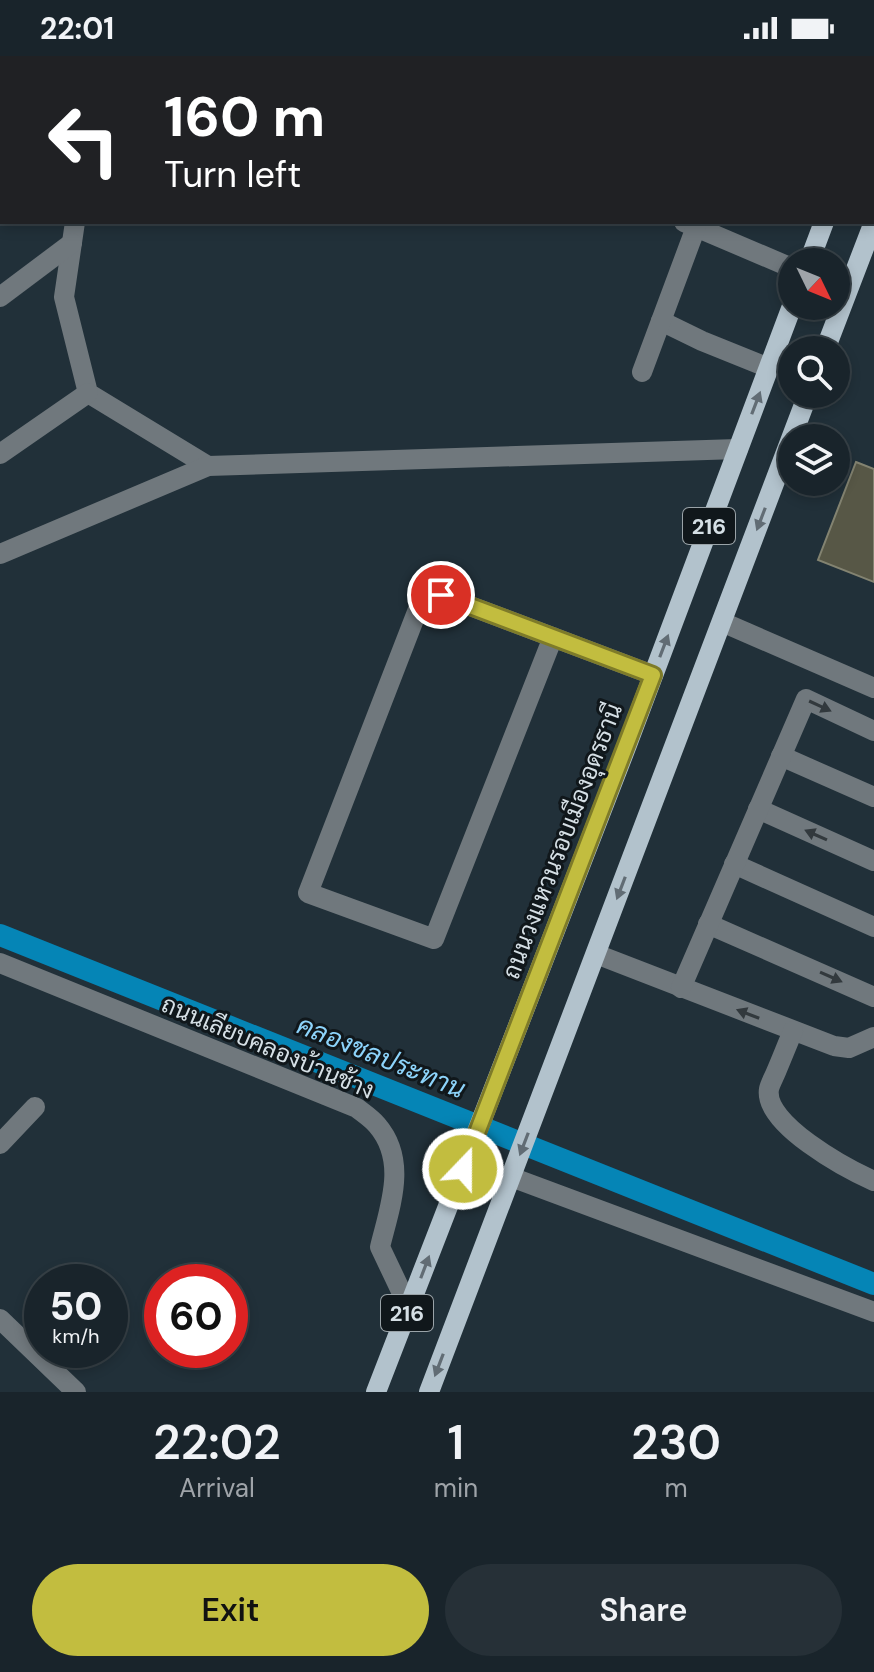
<!DOCTYPE html>
<meta charset="utf-8">
<style>
body{margin:0;font-family:"DM Sans",Sarabun,sans-serif;background:#263037;color:#f1f3f6;height:100vh;display:flex;flex-direction:column;font-size:30px;white-space:nowrap}
*{box-sizing:border-box;margin:0}
p{font-size:26px;color:#9fa4a9}
.icon{flex:none;width:44px;height:44px;fill:none;stroke:currentColor;stroke-width:2;stroke-linecap:round;stroke-linejoin:round}
.map{position:relative;height:1336px;overflow:hidden}
.sheet{display:flex;flex-direction:column;background:#19242b;flex:1}
.sheet>*{flex:none}
.guide{position:absolute;left:0px;top:0px;width:874px;height:168px;box-shadow:0 4px 12px #0003,0 0 0 2px #374147;background:#202124;color:#fff;overflow:hidden}
.needle{width:52px;rotate:133deg}
.fabs{position:absolute;left:778px;top:192px;display:grid;gap:16px}
.fabs a{display:grid;place-items:center;width:72px;height:72px;border-radius:50%;background:#19242b;box-shadow:0 4px 12px #0003,0 0 0 2px #374147;font-size:40px}
.speed{position:absolute;left:24px;top:1208px;display:flex;gap:16px;font-size:40px;font-weight:700;text-align:center}
.speed>*{display:grid;place-content:center;width:104px;height:104px;border-radius:50%;background:#19242b;box-shadow:0 4px 12px #0003,0 0 0 2px #374147;line-height:1}
.speed small{font-size:20px;font-weight:400}
.speed .limit{border:12px solid #d22;background:#fff;color:#111}
.pin{position:absolute;display:grid;place-items:center;width:68px;height:68px;color:#fff;margin:-34px;border:4px solid #fff;border-radius:50%;box-shadow:0 2px 8px #0007}
.me{position:absolute;width:88px;margin:-44px;rotate:22deg;stroke-linejoin:round;filter:drop-shadow(0 0 6px #0008)}
.turn{display:flex;align-items:center;gap:28px;height:168px;padding:0 32px;font-size:36px}
.turn .icon{width:104px;height:104px;stroke-width:2.5}
.turn b{display:block;font-size:56px;line-height:68px}
.eta{display:flex;justify-content:space-evenly;align-items:center;height:136px;text-align:center}
.eta b{font-size:48px;font-weight:600;line-height:56px}
.button{display:flex;gap:16px;margin-top:auto;padding:16px 32px}
.button a{flex:1;height:92px;border-radius:48px;background:#c2bd3f;color:#111;font-size:32px;font-weight:600;line-height:92px;text-align:center}
.button a+a{background:#263037;color:#f1f3f6}
.status{display:flex;justify-content:space-between;align-items:center;height:56px;padding:0 40px;background:#19242b;direction:ltr}
.status svg{height:22px;fill:currentColor}
.map>svg:first-child{display:block}
</style>
<div class="status"><b>22:01</b><svg viewBox="0 0 49 12"><path d="M0 12V9h3v3zM5 12V6h3v6zM10 12V3h3v9zM15 12V0h3v12zM26 1h20v11H26zM47 4h2v5h-2z"/></svg></div>
<div class="map">
<svg width="874" height="1336" viewBox="0 0 874 1336">
<rect width="100%" height="100%" fill="#213039"/>
<g fill="none" stroke-linecap="round" stroke-linejoin="round">
<!-- canal -->
<path stroke="#0585b6" stroke-width="22" d="M0,879L874,1228"/>
</g>
<!-- building -->
<path fill="#575746" stroke="#838371" stroke-width="2" d="M856,406L874,413V526L818,504Z"/>
<g fill="none" stroke-linecap="round" stroke-linejoin="round">
<!-- minor -->
<g stroke="#70787d" stroke-width="20">
<path d="M94,2V0"/>
<path d="M652,2L653,0"/>
<path d="M0,95L2,93"/>
<path d="M75,166L64,241L88,337L208,410"/>
<path d="M684,166L792,212"/>
<path d="M0,241L72,187"/>
<path d="M661,265L702,285L769,312"/>
<path d="M642,316L696,171"/>
<path d="M0,398L88,337"/>
<path d="M0,498L208,410L738,393"/>
<path d="M722,566L874,632"/>
<path d="M553,581L434,883L308,837L420,548L441,539L653,619"/>
<path d="M781,700L874,741"/>
<path d="M758,753L874,805"/>
<path d="M734,808L874,871"/>
<path d="M708,868L874,941"/>
<path d="M596,898L834,990L849,992L874,981"/>
<path d="M0,907L357,1052C363,1057 371,1062 377,1069C408,1105 390,1150 380,1191L409,1252"/>
<path d="M681,932L806,643L874,675"/>
<path d="M793,975C787,989 782,1002 776,1016C774,1021 770,1028 769,1033C763,1068 847,1113 874,1125"/>
<path d="M0,1088L35,1051"/>
<path d="M511,1121L874,1256"/>
<path d="M0,1263L76,1336"/>
</g>
<!-- major -->
<g stroke="#b2c2cc" stroke-width="20">
<path d="M872,38L874,33"/>
<path d="M809,206L824,166"/>
<path d="M825,294L874,166"/>
<path d="M376,1336L627,689L792,250"/>
<path d="M429,1336L808,338"/>
</g>
</g>
<!-- one-way arrows -->
<defs><path id="oneway-solid" d="M-6-.8H1V-3.2L6.5 0L1 3.2V.8H-6Z" transform="scale(2)"/></defs>
<g fill="#616c74">
<use href="#oneway-solid" transform="translate(756 347) rotate(-69)"/>
<use href="#oneway-solid" transform="translate(761 463) rotate(111)"/>
<use href="#oneway-solid" transform="translate(664 590) rotate(-69)"/>
<use href="#oneway-solid" transform="translate(621 832) rotate(111)"/>
<use href="#oneway-solid" transform="translate(524 1088) rotate(111)"/>
<use href="#oneway-solid" transform="translate(425 1211) rotate(-69)"/>
<use href="#oneway-solid" transform="translate(439 1309) rotate(111)"/>
</g>
<g fill="#32393d">
<use href="#oneway-solid" transform="translate(820 650) rotate(25)"/>
<use href="#oneway-solid" transform="translate(816 779) rotate(-156)"/>
<use href="#oneway-solid" transform="translate(831 921) rotate(24)"/>
<use href="#oneway-solid" transform="translate(748 958) rotate(-159)"/>
</g>
<g fill="none" stroke-linecap="round" stroke-linejoin="round">
<defs>
<path id="route" d="M441,539L653,619L463,1113"/>
</defs>
<!-- route casing -->
<use href="#route" stroke="#7e7b29" stroke-width="20"/>
<!-- route -->
<use href="#route" stroke="#c2bd3f" stroke-width="14"/>
</g>
<g text-anchor="middle" dominant-baseline="central" stroke-width="6" stroke-linejoin="round" paint-order="stroke">
<!-- shield labels -->
<g fill="#10171b" stroke="#9aa3a8" stroke-width="2">
<rect x="683" y="452" width="52" height="36" rx="6"/>
<rect x="381" y="1239" width="52" height="36" rx="6"/>
</g>
<g font-size="22" font-weight="bold" fill="#d5dfe5">
<text x="709" y="470">216</text>
<text x="407" y="1257">216</text>
</g>
<!-- street labels -->
<g font-size="24" fill="#d5dfe5" stroke="#10171b">
<text transform="translate(562 785) rotate(-69)">ถนนวงแหวนรอบเมืองอุดรธานี</text>
<text transform="translate(268 991) rotate(23)">ถนนเลียบคลองบ้านช้าง</text>
</g>
<!-- water labels -->
<g font-size="26" font-style="italic" fill="#8dd4fb" stroke="#10171b">
<text transform="translate(381 1001) rotate(22)">คลองชลประทาน</text>
</g>
</g>
</svg>
<div class="fabs">
<a><svg class="needle" viewBox="-14 -14 28 28"><path d="M0-13l5 13h-10z" fill="#e53935"/><path d="M0 13l5-13h-10z" fill="#9fa4a9"/></svg></a>
<a><svg class="icon" aria-label="search" viewBox="0 0 24 24"><circle cx="10" cy="10" r="6"/><path d="M15 15l6 6"/></svg></a>
<a><svg class="icon" aria-label="layers" viewBox="0 0 24 24"><path d="M12 4l9 5-9 5-9-5zM3 14l9 5 9-5"/></svg></a>
</div>
<div class="speed"><div>50<small>km/h</small></div><div class="limit">60</div></div>
<div class="pin" style="left:441px;top:539px;background:#d93025"><svg class="icon" aria-label="arrive" viewBox="0 0 24 24"><path d="M6 21V4h12l-3 4 3 4H6"/></svg></div>
<svg class="me" style="left:463px;top:1113px" viewBox="-20 -20 40 40"><circle r="17" fill="#c2bd3f" stroke="#fff" stroke-width="3"/><path d="M0-11L8 9 0 5-8 9z" fill="#fff"/></svg>
<div class="guide">
<div class="turn"><svg class="icon" aria-label="left" viewBox="0 0 24 24"><path d="M17 20v-9H6M10 6l-5 5 5 5"/></svg><div><b>160 m</b>Turn left</div></div>
</div>
</div>
<section class="sheet">
<div class="eta">
<div><b>22:02</b><p>Arrival</p></div>
<div><b>1</b><p>min</p></div>
<div><b>230</b><p>m</p></div>
</div>
<div class="button"><a>Exit</a><a>Share</a></div>
</section>
